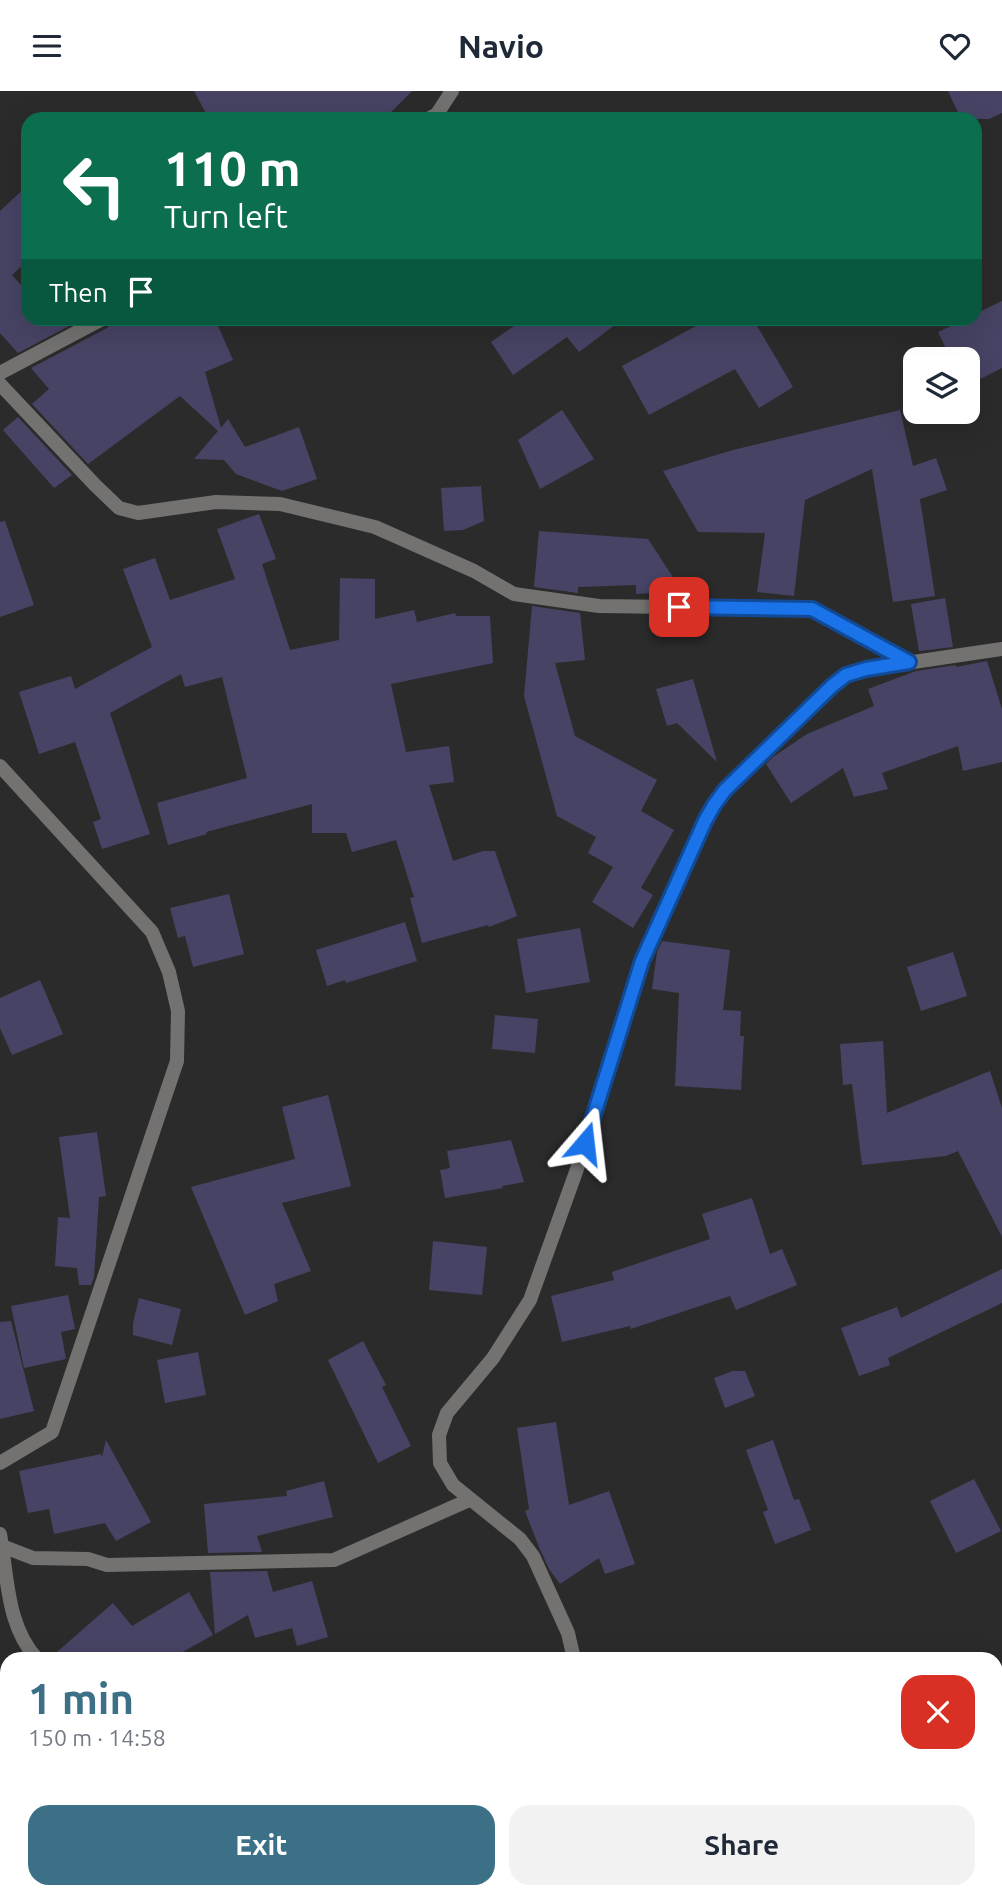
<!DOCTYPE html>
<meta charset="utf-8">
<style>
body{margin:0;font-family:Ubuntu,sans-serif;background:#f2f2f3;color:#1f2937;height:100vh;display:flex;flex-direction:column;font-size:26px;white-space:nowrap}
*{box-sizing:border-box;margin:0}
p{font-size:23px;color:#747a83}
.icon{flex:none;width:38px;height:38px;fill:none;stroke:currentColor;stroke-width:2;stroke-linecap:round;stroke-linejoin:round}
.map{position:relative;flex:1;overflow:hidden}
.drawer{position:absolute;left:0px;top:1561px;width:1003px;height:247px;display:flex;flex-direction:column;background:#fff;border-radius:21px 21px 0 0;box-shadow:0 7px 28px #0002}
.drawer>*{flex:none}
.top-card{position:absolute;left:21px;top:21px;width:961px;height:214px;border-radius:21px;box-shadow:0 7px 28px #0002;background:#0b6e4f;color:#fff;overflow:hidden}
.fabs{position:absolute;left:903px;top:256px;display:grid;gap:14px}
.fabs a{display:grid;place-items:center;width:77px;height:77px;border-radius:14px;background:#fff;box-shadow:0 7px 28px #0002;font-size:35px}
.pin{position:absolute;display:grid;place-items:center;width:60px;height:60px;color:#fff;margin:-30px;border-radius:14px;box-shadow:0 4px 10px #0006}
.me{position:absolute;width:77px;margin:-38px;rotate:17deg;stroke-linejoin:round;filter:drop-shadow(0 0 5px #0008)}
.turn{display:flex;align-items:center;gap:24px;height:147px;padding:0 28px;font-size:32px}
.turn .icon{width:91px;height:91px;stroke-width:2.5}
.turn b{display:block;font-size:49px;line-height:60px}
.then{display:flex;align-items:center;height:66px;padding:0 28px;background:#0003;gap:14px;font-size:26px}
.round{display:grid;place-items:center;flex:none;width:74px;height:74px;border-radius:21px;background:#f2f2f3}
.headline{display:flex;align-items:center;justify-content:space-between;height:119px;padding:0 28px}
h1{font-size:42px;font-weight:600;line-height:52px;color:#3b7087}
.cta{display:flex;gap:14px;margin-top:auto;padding:14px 28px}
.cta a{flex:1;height:80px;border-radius:21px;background:#3b7087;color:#fff;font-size:28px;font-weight:600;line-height:80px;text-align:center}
.cta a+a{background:#f2f2f3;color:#1f2937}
header{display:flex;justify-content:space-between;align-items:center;height:91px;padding:0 28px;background:#fff;font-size:32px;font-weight:600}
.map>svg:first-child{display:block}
</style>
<header><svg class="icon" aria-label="menu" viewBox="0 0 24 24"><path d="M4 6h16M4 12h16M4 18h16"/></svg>Navio<svg class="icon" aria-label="heart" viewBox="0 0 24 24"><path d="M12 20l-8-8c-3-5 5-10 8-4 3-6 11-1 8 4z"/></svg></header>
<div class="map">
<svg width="1002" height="1807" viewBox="0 0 1002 1807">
<rect width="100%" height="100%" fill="#2c2b2c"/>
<!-- building -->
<g fill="#474364">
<path d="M194,0H412L384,28H209Z"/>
<path d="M948,0H1002V22L989,28H961Z"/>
<path d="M28,94V169L12,184L28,202V228H82L18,262L0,242V120Z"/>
<path d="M1002,210V277L968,294V268H951L938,241L966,228H975V223Z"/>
<path d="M112,228H215L233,269L205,281L221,337L228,328L245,356L299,336L317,388L282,400L236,383L224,369L194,368L218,340L180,305L88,373L32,313L49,298L31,277L107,237L110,232Z"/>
<path d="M524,228H623L579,261L567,246L513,284L491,251Z"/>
<path d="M709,228H753L793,296L759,317L735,278L649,324L622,275Z"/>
<path d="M562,319L594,368L540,398L518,349Z"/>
<path d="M900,319L913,375L936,367L947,399L920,408L935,505L893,511L872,378L805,409L794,505L757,501L765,442L698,441L663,380L733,359Z"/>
<path d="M18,326L72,384L54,397L3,339Z"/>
<path d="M481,395L484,430L463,439L444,440L441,397Z"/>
<path d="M259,423L276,468L262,473L290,559L339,549L340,487L375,488V528L414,519L417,531L455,522L456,525H490L493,572L391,593L406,661L449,655L454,691L429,694L453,770L483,760H495L517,825L489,836L488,834L422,852L410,807L414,806L396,749L352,761L346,742H312V713L206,741L207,743L168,754L157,712L247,687L222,586L185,596L181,583L110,622L150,743L102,758L93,731L101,728L75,651L39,663L19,601L71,585L75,598L152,556L123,478L155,467L170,509L235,488L217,438Z"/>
<path d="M5,430L34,514L0,526V431Z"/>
<path d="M539,440L648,448L682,500L636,503V494L578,496V502L534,496Z"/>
<path d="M945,507L953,556L919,560L911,513Z"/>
<path d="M532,515L580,522L585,569L555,572L575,645L657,689L641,720L674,739L641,797L653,804L633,837L592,811L613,776L588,762L596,746L557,725L524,605Z"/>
<path d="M987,570L1002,618V671L963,680L958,655L882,682L888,698L854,706L843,677L791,712L766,673L773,666L807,643L874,615L868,598L916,580L956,574V576Z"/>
<path d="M693,588L717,671L677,632L667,635L656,598Z"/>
<path d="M229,803L244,863L193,876L185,845L178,847L170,817Z"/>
<path d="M405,831L417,870L346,892L345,889L327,895L316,859Z"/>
<path d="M580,837L590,891L526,902L517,848Z"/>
<path d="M662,850L730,859L723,919L741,920L740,945H744L741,999L675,995L679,902L652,898L657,861Z"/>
<path d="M953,861L967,905L921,920L907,876Z"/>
<path d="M40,889L63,943L12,964L0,937V907Z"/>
<path d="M495,924L538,928L535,962L492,958Z"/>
<path d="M883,950L887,1022L990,980L1002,1017V1146L958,1060L946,1065L862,1074L852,993L843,994L840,953Z"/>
<path d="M328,1004L351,1095L282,1112L311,1180L274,1193L278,1210L245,1224L191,1096L295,1068L282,1016Z"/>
<path d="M97,1041L106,1105L99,1106L94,1186L91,1194H79L77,1177L55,1175L58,1126L70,1127L59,1046Z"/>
<path d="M511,1049L524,1091L502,1095L503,1097L445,1107L440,1079L450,1077L447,1060Z"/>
<path d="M752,1107L770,1163L782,1158L797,1194L736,1219L730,1205L631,1238L630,1235L562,1251L551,1205L614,1189L612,1181L710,1148L702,1123Z"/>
<path d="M433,1150L487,1156L482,1204L429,1199Z"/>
<path d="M1002,1178V1212L888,1267L890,1274L859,1285L841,1237L897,1216L901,1227Z"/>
<path d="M68,1204L75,1238L61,1241L66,1268L24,1277L11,1215Z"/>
<path d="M139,1207L181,1218L172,1254L133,1244V1232Z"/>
<path d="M11,1230L34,1320L0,1328V1231Z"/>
<path d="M363,1250L386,1294L382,1296L411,1355L378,1372L328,1269Z"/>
<path d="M198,1261L206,1304L165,1312L157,1269Z"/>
<path d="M733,1280H745L755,1305L725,1317L714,1287Z"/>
<path d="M556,1331L569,1414L609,1400L635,1473L605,1483L599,1467L560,1493L549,1478L539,1456L525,1420L529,1418L517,1337Z"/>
<path d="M106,1349L151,1431L116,1450L105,1432L54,1443L49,1418L28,1422L19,1380L101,1363L102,1366Z"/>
<path d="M773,1349L794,1409L799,1408L811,1439L775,1453L763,1421L768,1419L746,1359Z"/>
<path d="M974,1388L1001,1440L956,1462L930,1410Z"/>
<path d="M324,1390L333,1426L257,1445L262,1461L208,1462L204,1413L287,1405L286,1400Z"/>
<path d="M267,1480L273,1501L312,1490L328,1546L297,1555L292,1537L255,1547L248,1524L215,1543L210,1481Z"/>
<path d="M189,1501L213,1544L170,1568H49L113,1512L132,1535Z"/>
</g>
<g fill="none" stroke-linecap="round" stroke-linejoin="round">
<!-- street -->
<g stroke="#737271" stroke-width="14">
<path d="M428,28L437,23L452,0"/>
<path d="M0,282L102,228"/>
<path d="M0,293L95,394L119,417L138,422L216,411L280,413L375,436L474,480L514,503L599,515L812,518L909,571"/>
<path d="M0,675L152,841L169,881L178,920L177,970L52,1341L0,1372"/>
<path d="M0,1443C8,1486 6,1534 37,1568"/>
<path d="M2,1455L33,1467L88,1468L107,1474L334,1469L469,1409"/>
<path d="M574,1568L568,1542L533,1465L520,1448L453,1394L440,1372L439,1344L447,1322L493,1267L530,1209L577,1078L642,870L705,730L725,699L832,595L846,584L866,578L1002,558"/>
<path d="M996,1672L1002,1667"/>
<path d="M162,1801L166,1807"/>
<path d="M651,1801L653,1807"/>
<path d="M852,1807L859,1801"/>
</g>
</g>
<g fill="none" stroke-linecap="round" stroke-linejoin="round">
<defs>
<path id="route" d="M585,1052L642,870L705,730L714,714L725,699L832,595L846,584L866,578L909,571L812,518L679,516"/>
</defs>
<!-- route casing -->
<use href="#route" stroke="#114b97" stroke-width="18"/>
<!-- route -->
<use href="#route" stroke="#1a73e8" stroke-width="12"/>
</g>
</svg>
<div class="fabs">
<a><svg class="icon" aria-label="layers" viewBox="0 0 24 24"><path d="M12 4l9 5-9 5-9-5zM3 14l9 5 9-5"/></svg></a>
</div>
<div class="pin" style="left:679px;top:516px;background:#d93025"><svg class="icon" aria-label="arrive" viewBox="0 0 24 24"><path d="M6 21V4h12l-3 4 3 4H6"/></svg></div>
<svg class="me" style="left:585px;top:1052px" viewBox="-20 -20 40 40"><path d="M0-17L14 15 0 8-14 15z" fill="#1a73e8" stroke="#fff" stroke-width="4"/></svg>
<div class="top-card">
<div class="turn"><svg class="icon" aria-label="left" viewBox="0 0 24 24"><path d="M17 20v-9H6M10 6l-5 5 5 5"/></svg><div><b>110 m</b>Turn left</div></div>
<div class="then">Then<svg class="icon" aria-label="arrive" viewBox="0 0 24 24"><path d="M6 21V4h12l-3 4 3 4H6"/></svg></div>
</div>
<section class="drawer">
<div class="headline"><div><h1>1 min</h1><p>150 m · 14:58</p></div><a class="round" style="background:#d93025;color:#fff"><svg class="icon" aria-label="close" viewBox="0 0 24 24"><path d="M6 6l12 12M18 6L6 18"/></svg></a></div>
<div class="cta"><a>Exit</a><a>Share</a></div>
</section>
</div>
